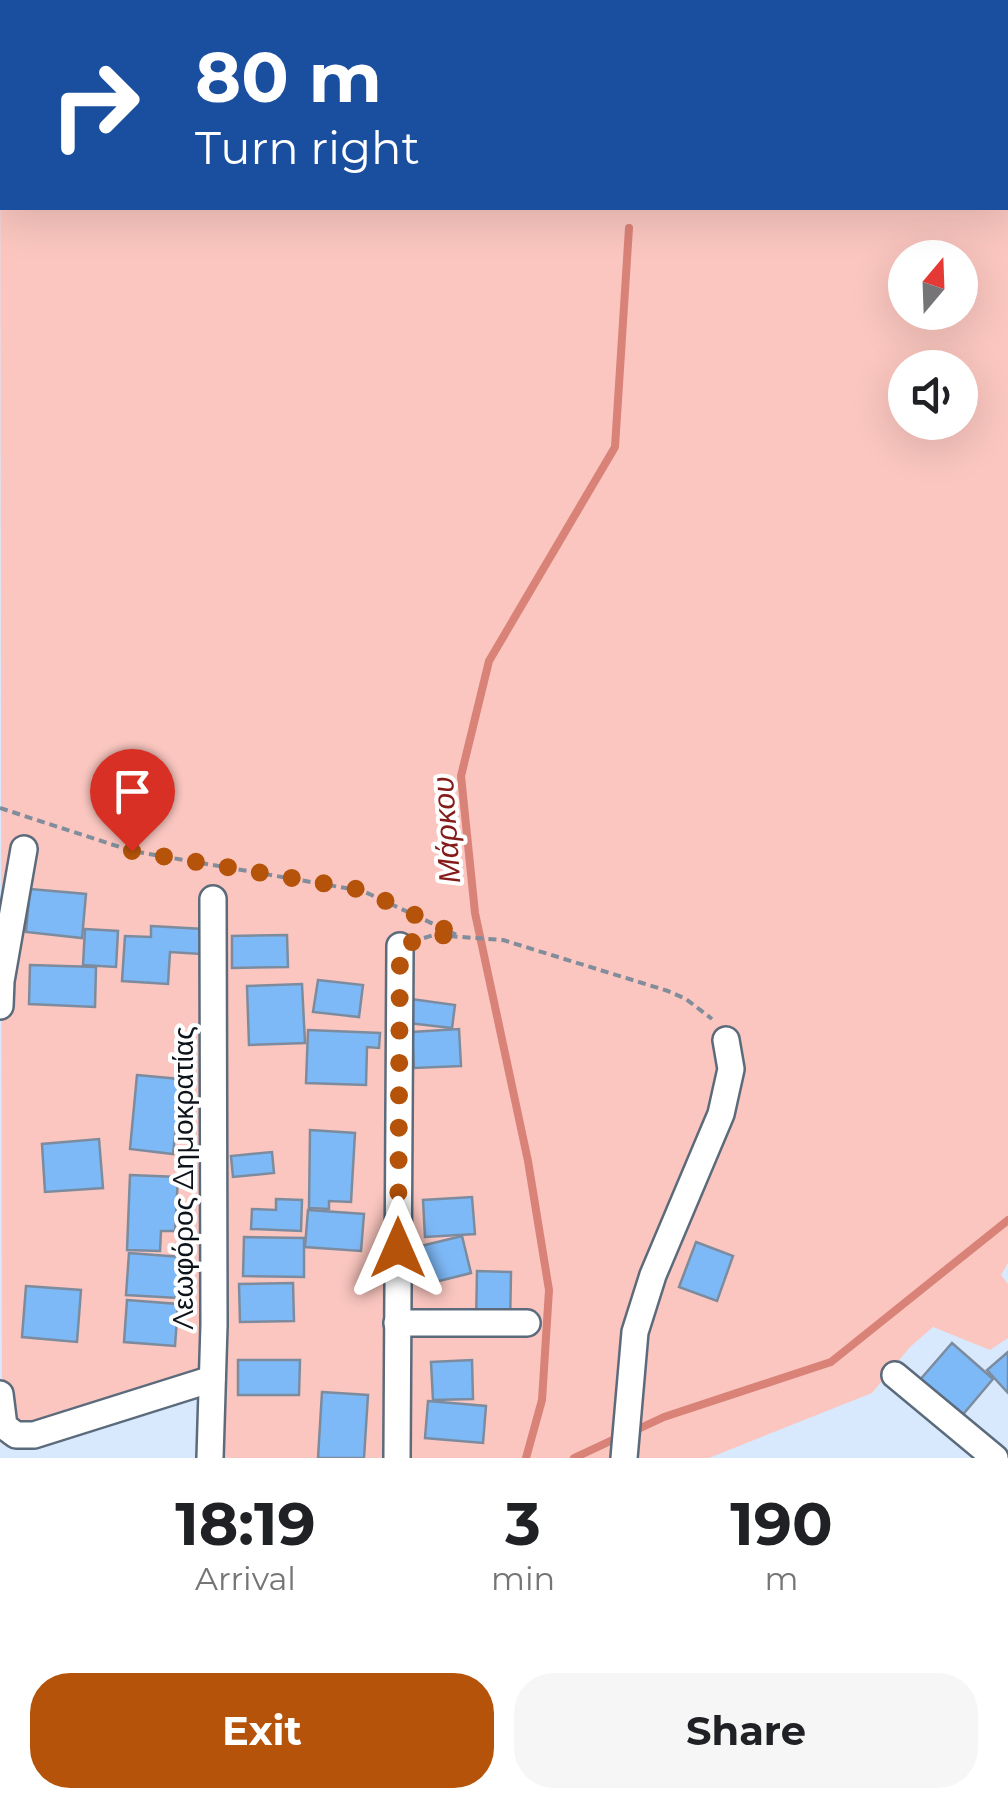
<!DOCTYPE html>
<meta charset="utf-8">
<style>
body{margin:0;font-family:Montserrat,sans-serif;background:#f6f6f6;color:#202124;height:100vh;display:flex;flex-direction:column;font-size:38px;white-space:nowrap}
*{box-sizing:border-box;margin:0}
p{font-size:32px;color:#757577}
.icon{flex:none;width:55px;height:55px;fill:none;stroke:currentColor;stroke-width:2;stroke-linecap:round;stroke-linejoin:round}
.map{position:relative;height:1458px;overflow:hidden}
.details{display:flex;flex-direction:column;background:#fff;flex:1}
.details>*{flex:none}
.guide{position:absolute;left:0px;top:0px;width:1010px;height:210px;box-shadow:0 10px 40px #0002;background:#1a4fa0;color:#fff;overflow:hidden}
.needle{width:65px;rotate:19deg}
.tools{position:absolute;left:888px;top:240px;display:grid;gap:20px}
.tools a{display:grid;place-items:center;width:90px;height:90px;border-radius:50%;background:#fff;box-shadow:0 10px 40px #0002;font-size:50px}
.pin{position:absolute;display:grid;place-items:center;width:85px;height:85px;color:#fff;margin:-102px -42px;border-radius:50% 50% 50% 0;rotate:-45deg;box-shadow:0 0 10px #0007}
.pin .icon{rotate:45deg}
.me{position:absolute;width:110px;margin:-55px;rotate:0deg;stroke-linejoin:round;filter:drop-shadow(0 0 8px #0008)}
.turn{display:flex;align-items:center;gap:35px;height:210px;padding:0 30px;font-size:45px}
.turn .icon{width:130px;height:130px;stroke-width:2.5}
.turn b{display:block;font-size:70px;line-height:85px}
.eta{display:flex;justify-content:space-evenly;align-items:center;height:170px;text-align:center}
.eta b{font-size:60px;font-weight:700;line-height:70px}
.button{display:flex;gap:20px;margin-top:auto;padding:20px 30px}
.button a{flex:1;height:115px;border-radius:40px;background:#b45309;color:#fff;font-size:40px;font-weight:700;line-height:115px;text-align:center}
.button a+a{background:#f6f6f6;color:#202124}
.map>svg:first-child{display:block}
</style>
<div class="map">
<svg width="1008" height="1458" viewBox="0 0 1008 1458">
<rect width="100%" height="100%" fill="#d8e9fd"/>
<!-- green -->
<path fill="#fac6bf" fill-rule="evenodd" d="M0,0H1008V1263L1001,1275L1008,1284V1338L990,1350L933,1327L910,1347L872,1393L709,1458H210L211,1380L2,1445ZM2,2H1008V208H2ZM905,258H960V312H905ZM905,368H960V422H905Z"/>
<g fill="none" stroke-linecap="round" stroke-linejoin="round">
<!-- stream -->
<g stroke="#d98278" stroke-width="8">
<path d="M90,2L94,0"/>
<path d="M0,74L2,72"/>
<path d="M634,1431L664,1417L831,1362L1008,1220"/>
<path d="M526,1458L542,1400L549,1290L528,1161L475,913L461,776L489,661L615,447L629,228"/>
<path d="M574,1458L621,1436"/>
</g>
</g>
<!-- building -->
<g fill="#7eb9f7" stroke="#7c8c9e" stroke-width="2.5">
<path d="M30,889L86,894L82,938L26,932Z"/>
<path d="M151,926L203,929L201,954L170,952L168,984L122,981L125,936L151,937Z"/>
<path d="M85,929L118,931L116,967L83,965Z"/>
<path d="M287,935L288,967L232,968V936Z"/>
<path d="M30,965L96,967L95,1007L29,1004Z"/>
<path d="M318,980L363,985L359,1017L313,1012Z"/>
<path d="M302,984L305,1043L249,1045L247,986Z"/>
<path d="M411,999L455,1005L452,1028L408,1023Z"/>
<path d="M459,1029L461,1066L414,1068L412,1032Z"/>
<path d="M308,1030L380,1033L379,1048L367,1047L366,1085L306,1083Z"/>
<path d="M137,1075L190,1080L186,1117L177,1116L173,1154L130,1149Z"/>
<path d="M310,1130L355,1133L351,1202L329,1201V1209L309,1208Z"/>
<path d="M99,1139L103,1188L45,1192L42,1144Z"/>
<path d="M272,1152L274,1173L233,1177L231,1156Z"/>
<path d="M130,1175L178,1177L175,1231H161L160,1251L127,1250Z"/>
<path d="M472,1197L475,1234L425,1237L423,1200Z"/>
<path d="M276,1199L302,1200L301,1231L251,1229L252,1209L276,1210Z"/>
<path d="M308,1210L364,1214L361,1251L305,1247Z"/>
<path d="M462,1236L471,1273L427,1284L417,1247Z"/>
<path d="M244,1237L304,1238V1277L243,1276Z"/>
<path d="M696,1242L733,1256L717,1301L679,1287Z"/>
<path d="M129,1253L181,1257L178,1298L126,1295Z"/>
<path d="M477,1271L511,1272L510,1327L476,1326Z"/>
<path d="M293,1283L294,1321L240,1322L239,1284Z"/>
<path d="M26,1286L81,1290L77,1342L22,1337Z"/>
<path d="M127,1300L178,1304L175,1346L124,1342Z"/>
<path d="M952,1343L993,1379L960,1418L918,1382Z"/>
<path d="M1008,1352V1393L987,1370Z"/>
<path d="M238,1360H300L299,1395H238Z"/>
<path d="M472,1360L473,1399L433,1400L431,1362Z"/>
<path d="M322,1392L368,1395L364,1458H318Z"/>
<path d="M428,1401L486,1406L483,1443L425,1438Z"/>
</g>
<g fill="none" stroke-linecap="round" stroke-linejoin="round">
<defs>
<g id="minor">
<path d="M0,1006L1,981L24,849"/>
<path d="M397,1323H527"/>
<path d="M895,1375L995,1458"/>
<path d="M0,1394L4,1426L16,1435H34L212,1379"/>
<path d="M210,1458L214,1325L213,899"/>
<path d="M397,1458L400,946"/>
<path d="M624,1458L635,1332L653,1275L721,1114L731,1069L726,1040"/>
</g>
</defs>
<!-- minor casing -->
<use href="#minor" stroke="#5c6b7c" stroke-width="30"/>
<!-- path -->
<g stroke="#818d9b" stroke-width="4" stroke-dasharray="8 5" stroke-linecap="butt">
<path d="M0,808L132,851L363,891L459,936"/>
<path d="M424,938L434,935L503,940L668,991L686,999L712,1019"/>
</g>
<!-- minor -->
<use href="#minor" stroke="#fff" stroke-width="25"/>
</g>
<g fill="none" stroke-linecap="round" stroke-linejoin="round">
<!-- route -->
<path stroke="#b45309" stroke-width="18" stroke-dasharray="0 32.4" d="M132,851L363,890L459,936L434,935L400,946L398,1248"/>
</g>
<g text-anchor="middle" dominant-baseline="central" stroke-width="8" stroke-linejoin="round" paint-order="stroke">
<!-- street labels -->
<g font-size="28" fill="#0d131a" stroke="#fff">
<text transform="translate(183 1178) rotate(-90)">Λεωφόρος Δημοκρατίας</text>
</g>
<!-- water labels -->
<g font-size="30" font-style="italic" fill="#841c19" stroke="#fff">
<text transform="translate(446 830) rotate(-94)">Μάρκου</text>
</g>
</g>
</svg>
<div class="tools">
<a><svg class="needle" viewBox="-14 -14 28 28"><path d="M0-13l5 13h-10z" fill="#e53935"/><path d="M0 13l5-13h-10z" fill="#757577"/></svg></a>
<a><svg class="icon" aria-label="sound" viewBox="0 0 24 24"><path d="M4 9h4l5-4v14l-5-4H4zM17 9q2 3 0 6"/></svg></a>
</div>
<div class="pin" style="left:132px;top:851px;background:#d93025"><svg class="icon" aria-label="arrive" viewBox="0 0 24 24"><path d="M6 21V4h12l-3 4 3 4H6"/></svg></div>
<svg class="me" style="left:398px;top:1248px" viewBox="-20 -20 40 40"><path d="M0-17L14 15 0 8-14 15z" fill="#b45309" stroke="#fff" stroke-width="4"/></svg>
<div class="guide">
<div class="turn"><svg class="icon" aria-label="right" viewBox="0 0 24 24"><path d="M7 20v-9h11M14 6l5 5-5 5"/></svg><div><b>80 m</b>Turn right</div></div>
</div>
</div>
<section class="details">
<div class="eta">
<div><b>18:19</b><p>Arrival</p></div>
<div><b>3</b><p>min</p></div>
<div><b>190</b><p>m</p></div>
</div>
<div class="button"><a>Exit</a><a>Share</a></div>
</section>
